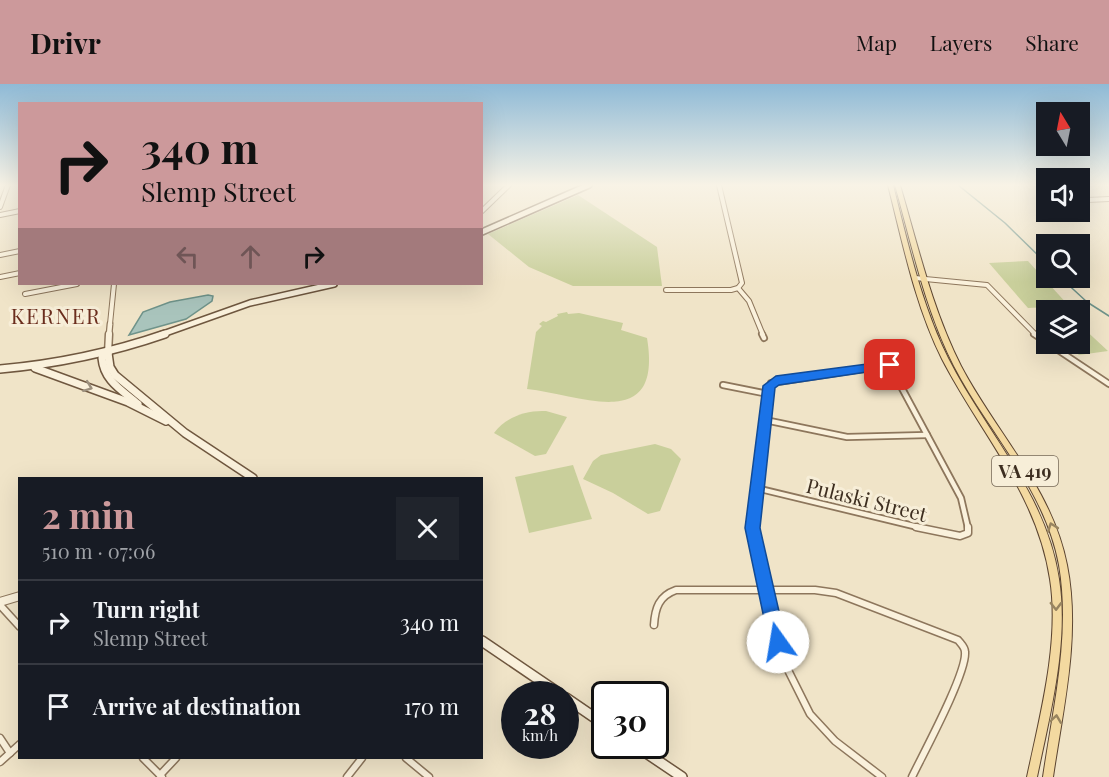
<!DOCTYPE html>
<meta charset="utf-8">
<style>
body{margin:0;font-family:"Playfair Display",serif;background:#20242c;color:#f1f3f6;height:100vh;display:flex;flex-direction:column;font-size:22px;white-space:nowrap}
*{box-sizing:border-box;margin:0}
p{font-size:20px;color:#9ea1a6}
.icon{flex:none;width:33px;height:33px;fill:none;stroke:currentColor;stroke-width:2;stroke-linecap:round;stroke-linejoin:round}
.map{position:relative;flex:1;overflow:hidden}
.details{position:absolute;left:18px;top:393px;width:465px;height:282px;display:flex;flex-direction:column;background:#171b24;border-radius:0px;box-shadow:0 6px 24px #0002}
.details>*{flex:none}
.hud{position:absolute;left:18px;top:18px;width:465px;height:183px;border-radius:0px;box-shadow:0 6px 24px #0002;background:#cc999b;color:#111;overflow:hidden}
.needle{width:39px;rotate:350deg}
.fabs{position:absolute;left:1036px;top:18px;display:grid;gap:12px}
.fabs a{display:grid;place-items:center;width:54px;height:54px;border-radius:0px;background:#171b24;box-shadow:0 6px 24px #0002;font-size:30px}
.speed{position:absolute;left:501px;top:597px;display:flex;gap:12px;font-size:30px;font-weight:700;text-align:center}
.speed>*{display:grid;place-content:center;width:78px;height:78px;border-radius:50%;background:#171b24;box-shadow:0 6px 24px #0002;line-height:1}
.speed small{font-size:15px;font-weight:400}
.speed .limit{border:3px solid #111;border-radius:9px;background:#fff;color:#111}
.pin{position:absolute;display:grid;place-items:center;width:51px;height:51px;color:#fff;margin:-26px;border-radius:12px;box-shadow:0 3px 9px #0006}
.me{position:absolute;width:66px;margin:-33px;rotate:347deg;stroke-linejoin:round;filter:drop-shadow(0 0 4px #0008)}
.turn{display:flex;align-items:center;gap:21px;height:126px;padding:0 24px;font-size:27px}
.turn .icon{width:78px;height:78px;stroke-width:2.5}
.turn b{display:block;font-size:42px;line-height:51px}
.lanes{display:flex;align-items:center;height:57px;padding:0 24px;background:#0003;justify-content:center;gap:30px;direction:ltr}
.lanes .off{opacity:.35}
.round{display:grid;place-items:center;flex:none;width:63px;height:63px;border-radius:0px;background:#20242c}
.overview{display:flex;align-items:center;justify-content:space-between;height:102px;padding:0 24px}
h1{font-size:36px;font-weight:700;line-height:45px;color:#cc999b}
ul{padding:0;list-style:none}
li{display:flex;align-items:center;gap:18px;height:84px;padding:0 24px;border-top:2px solid #363941}
li div{flex:1}
li b{display:block;font-size:22px}
li em{font-style:normal}
header{display:flex;align-items:center;gap:36px;box-sizing:border-box;height:84px;padding:0 30px;background:#cc999b;color:#111}
header strong{font-size:28px}
nav{display:flex;gap:33px;margin-inline-start:auto;font-size:21px}
.map>svg:first-child{display:block}
</style>
<header>
<strong>Drivr</strong>
<nav><a>Map</a><a>Layers</a><a>Share</a></nav>
</header>
<div class="map">
<svg width="1109" height="693" viewBox="0 0 1109 693">
<rect width="100%" height="100%" fill="#f0e4c8"/>
<!-- green -->
<g fill="#c9cf9b">
<path d="M578,111L657,163L662,202H573L529,183L488,150Z"/>
<path d="M1028,177L1069,222L1028,224L989,179Z"/>
<path d="M567,228L568,230L579,229L623,239L621,246L647,254C663,350 582,311 527,305L536,248L542,242L539,240L543,237L546,238L558,232L557,230Z"/>
<path d="M1080,241L1108,267L1079,271L1066,260H1080Z"/>
<path d="M546,327L567,333L546,370L535,372L494,349C506,333 526,326 546,327Z"/>
<path d="M655,360L671,365L681,375L660,427L648,430L613,409L583,395L593,377L601,371Z"/>
<path d="M573,381L592,435L529,449L515,393Z"/>
</g>
<!-- water -->
<path fill="#a9c4bc" stroke="#6f938a" stroke-width="1.5" d="M208,211L213,212L212,217L186,235L129,251L143,228L170,218Z"/>
<g fill="none" stroke-linecap="round" stroke-linejoin="round">
<!-- stream -->
<g stroke="#6f938a" stroke-width="1.5">
<path d="M958,101L1005,139L1047,180"/>
<path d="M1061,194L1087,218L1109,232"/>
</g>
<defs>
<g id="minor-far2">
<path d="M1088,116L1109,115"/>
<path d="M0,123L8,101"/>
<path d="M482,127L509,101"/>
<path d="M0,131L20,127"/>
<path d="M0,171L20,167"/>
<path d="M0,193L20,189"/>
<path d="M915,194L987,201L1036,251"/>
<path d="M738,204L749,217L763,251"/>
<path d="M666,206H731L738,204L742,199L719,101"/>
<path d="M25,210L77,200"/>
<path d="M110,240L114,200"/>
</g>
<g id="minor-far1">
<path d="M762,250L764,254"/>
<path d="M1034,250L1109,300"/>
<path d="M883,259V269L961,414L968,444"/>
<path d="M723,301L768,310"/>
<path d="M765,336L847,353L927,351"/>
<path d="M756,404L922,444"/>
<path d="M753,444L771,299L889,281"/>
</g>
<g id="minor">
<path d="M753,443L783,576L810,630L835,657L882,693"/>
<path d="M916,443L960,452L968,449V443"/>
<path d="M0,521L20,543"/>
<path d="M654,541C655,524 659,512 676,506H815L836,509L958,556C961,560 965,563 965,568C967,589 923,670 912,693"/>
<path d="M0,654L10,669"/>
<path d="M143,674L162,693"/>
<path d="M406,674L429,693"/>
<path d="M0,678L20,660"/>
<path d="M160,691L176,674"/>
<path d="M347,693L362,674"/>
</g>
<path id="tertiary-far2" d="M109,251L110,240"/>
<path id="tertiary-far1" d="M108,269L109,250"/>
<path id="tertiary" d="M0,518L20,512"/>
<g id="secondary-far2">
<path d="M482,148L589,101"/>
<path d="M160,251L250,219L334,200"/>
</g>
<g id="secondary-far1">
<path d="M108,269L110,283L115,291L185,349L253,394"/>
<path d="M108,269L102,274C104,297 122,306 138,320"/>
<path d="M35,284L128,318L166,337"/>
<path d="M0,285C57,280 110,269 165,250"/>
</g>
<g id="secondary">
<path d="M482,557L560,610"/>
<path d="M566,614L604,640"/>
<path d="M636,662L682,693"/>
</g>
<g id="primary">
<path d="M888,101H893C908,159 921,220 948,274C986,349 1046,409 1059,495C1069,559 1050,630 1037,693H1027C1040,632 1060,557 1050,495C1037,409 980,349 942,275C915,221 903,160 888,101Z"/>
<path d="M895,101H900C918,162 932,225 961,282C996,349 1052,404 1067,481C1081,551 1063,624 1053,693H1043C1053,624 1071,551 1059,481C1045,405 989,349 954,282C925,225 912,162 895,101Z"/>
</g>
</defs>
<!-- minor-far2 casing -->
<use href="#minor-far2" stroke="#8d765c" stroke-width="6"/>
<!-- minor-far1 casing -->
<use href="#minor-far1" stroke="#8d765c" stroke-width="8"/>
<!-- minor casing -->
<use href="#minor" stroke="#8d765c" stroke-width="9"/>
<!-- tertiary-far2 casing -->
<use href="#tertiary-far2" stroke="#8d765c" stroke-width="7"/>
<!-- tertiary-far1 casing -->
<use href="#tertiary-far1" stroke="#8d765c" stroke-width="9"/>
<!-- tertiary casing -->
<use href="#tertiary" stroke="#8d765c" stroke-width="10"/>
<!-- secondary-far2 casing -->
<use href="#secondary-far2" stroke="#6f573f" stroke-width="8"/>
<!-- secondary-far1 casing -->
<use href="#secondary-far1" stroke="#6f573f" stroke-width="10"/>
<!-- secondary casing -->
<use href="#secondary" stroke="#6f573f" stroke-width="12"/>
<!-- primary casing -->
<use href="#primary" stroke="#5b4430" stroke-width="2"/>
<!-- minor-far2 -->
<use href="#minor-far2" stroke="#faf1dc" stroke-width="4"/>
<!-- minor-far1 -->
<use href="#minor-far1" stroke="#faf1dc" stroke-width="4.5"/>
<!-- minor -->
<use href="#minor" stroke="#faf1dc" stroke-width="6"/>
<!-- tertiary-far2 -->
<use href="#tertiary-far2" stroke="#faf1dc" stroke-width="4.5"/>
<!-- tertiary-far1 -->
<use href="#tertiary-far1" stroke="#faf1dc" stroke-width="6"/>
<!-- tertiary -->
<use href="#tertiary" stroke="#faf1dc" stroke-width="8"/>
<!-- secondary-far2 -->
<use href="#secondary-far2" stroke="#faf1dc" stroke-width="5"/>
<!-- secondary-far1 -->
<use href="#secondary-far1" stroke="#faf1dc" stroke-width="7"/>
<!-- secondary -->
<use href="#secondary" stroke="#faf1dc" stroke-width="9"/>
<!-- primary -->
<use href="#primary" fill="#f3d9a0" fill-rule="evenodd"/>
</g>
<!-- one-way arrows -->
<defs><path id="oneway-chevron" d="M-2-3.5L2.5 0L-2 3.5" fill="none" stroke-width="1.6" stroke-linecap="round" stroke-linejoin="round" transform="scale(1.5)"/></defs>
<use stroke="#9c907e" href="#oneway-chevron" transform="translate(88 303) rotate(21)"/>
<g stroke="#988460">
<use href="#oneway-chevron" transform="translate(1052 443) rotate(-110)"/>
<use href="#oneway-chevron" transform="translate(1056 522) rotate(89)"/>
<use href="#oneway-chevron" transform="translate(1056 635) rotate(-82)"/>
</g>
<!-- sky -->
<linearGradient id="sky" x2="0" y2="1"><stop stop-color="#8fbad6"/><stop offset="0.51" stop-color="#f8f3e6"/><stop offset="1" stop-color="#f8f3e6" stop-opacity="0"/></linearGradient>
<rect width="1109" height="198" fill="url(#sky)"/>
<!-- route -->
<path fill="#1a73e8" stroke="#114b97" stroke-width="1.5" d="M890,277L896,281L894,284L779,301L775,304L760,444L786,558L784,564L778,567L772,564L769,558L745,444L763,302L776,292Z"/>
<g text-anchor="middle" dominant-baseline="central" stroke-width="6" stroke-linejoin="round" paint-order="stroke">
<!-- shield labels -->
<rect fill="#f7eed8" stroke="#756857" stroke-width="1.5" x="992" y="372" width="66" height="30" rx="4.5"/>
<g font-size="18" font-weight="bold" fill="#3d2e20">
<text x="1025" y="387">VA 419</text>
</g>
<!-- street labels -->
<g font-size="20" fill="#3d2e20" stroke="#f7eed8">
<text transform="translate(867 415) rotate(14)">Pulaski Street</text>
</g>
<!-- neighbourhood labels -->
<g font-size="21" letter-spacing="1.5" fill="#6b2e1e" stroke="#f7eed8">
<text x="56" y="231">KERNER</text>
</g>
</g>
</svg>
<div class="fabs">
<a><svg class="needle" viewBox="-14 -14 28 28"><path d="M0-13l5 13h-10z" fill="#e53935"/><path d="M0 13l5-13h-10z" fill="#9ea1a6"/></svg></a>
<a><svg class="icon" aria-label="sound" viewBox="0 0 24 24"><path d="M4 9h4l5-4v14l-5-4H4zM17 9q2 3 0 6"/></svg></a>
<a><svg class="icon" aria-label="search" viewBox="0 0 24 24"><circle cx="10" cy="10" r="6"/><path d="M15 15l6 6"/></svg></a>
<a><svg class="icon" aria-label="layers" viewBox="0 0 24 24"><path d="M12 4l9 5-9 5-9-5zM3 14l9 5 9-5"/></svg></a>
</div>
<div class="speed"><div>28<small>km/h</small></div><div class="limit">30</div></div>
<div class="pin" style="left:890px;top:281px;background:#d93025"><svg class="icon" aria-label="arrive" viewBox="0 0 24 24"><path d="M6 21V4h12l-3 4 3 4H6"/></svg></div>
<svg class="me" style="left:778px;top:558px" viewBox="-20 -20 40 40"><circle r="19" fill="#fff"/><path d="M0-13L10 11 0 6-10 11z" fill="#1a73e8"/></svg>
<div class="hud">
<div class="turn"><svg class="icon" aria-label="right" viewBox="0 0 24 24"><path d="M7 20v-9h11M14 6l5 5-5 5"/></svg><div><b>340 m</b>Slemp Street</div></div>
<div class="lanes"><svg class="icon off" aria-label="left" viewBox="0 0 24 24"><path d="M17 20v-9H6M10 6l-5 5 5 5"/></svg><svg class="icon off" aria-label="ahead" viewBox="0 0 24 24"><path d="M12 20V5M6 11l6-6 6 6"/></svg><svg class="icon" aria-label="right" viewBox="0 0 24 24"><path d="M7 20v-9h11M14 6l5 5-5 5"/></svg></div>
</div>
<section class="details">
<div class="overview"><div><h1>2 min</h1><p>510 m · 07:06</p></div><a class="round"><svg class="icon" aria-label="close" viewBox="0 0 24 24"><path d="M6 6l12 12M18 6L6 18"/></svg></a></div>
<ul>
<li><svg class="icon" aria-label="right" viewBox="0 0 24 24"><path d="M7 20v-9h11M14 6l5 5-5 5"/></svg><div><b>Turn right</b><p>Slemp Street</p></div><em>340 m</em></li>
<li><svg class="icon" aria-label="arrive" viewBox="0 0 24 24"><path d="M6 21V4h12l-3 4 3 4H6"/></svg><div><b>Arrive at destination</b></div><em>170 m</em></li>
</ul>
</section>
</div>
